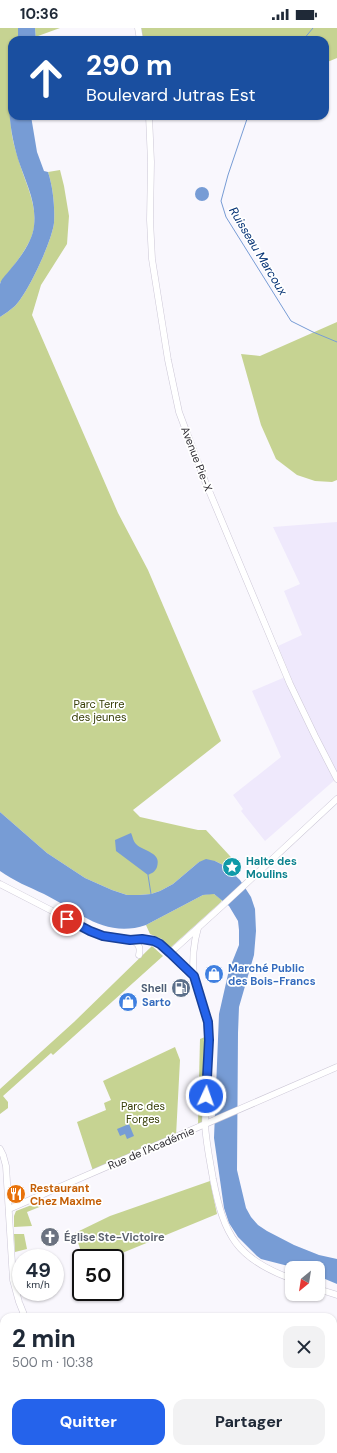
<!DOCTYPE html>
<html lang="fr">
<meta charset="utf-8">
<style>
body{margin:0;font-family:"DM Sans",sans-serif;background:#f2f2f3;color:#1f2937;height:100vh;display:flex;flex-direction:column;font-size:15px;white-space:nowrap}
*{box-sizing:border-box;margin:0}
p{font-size:13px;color:#747a83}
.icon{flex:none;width:22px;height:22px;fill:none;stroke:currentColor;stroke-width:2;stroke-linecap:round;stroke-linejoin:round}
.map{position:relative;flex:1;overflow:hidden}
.drawer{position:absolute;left:0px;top:1285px;width:337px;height:140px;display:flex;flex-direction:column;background:#fff;border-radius:12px 12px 0 0;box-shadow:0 1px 3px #0004}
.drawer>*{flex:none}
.guide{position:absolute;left:8px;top:8px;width:321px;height:84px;border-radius:12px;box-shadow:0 1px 3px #0004;background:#1a4fa0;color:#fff;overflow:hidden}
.needle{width:26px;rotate:210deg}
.buttons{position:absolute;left:285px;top:1233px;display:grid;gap:8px}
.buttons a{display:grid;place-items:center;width:40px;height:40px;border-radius:8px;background:#fff;box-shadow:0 1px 3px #0004;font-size:20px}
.speed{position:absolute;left:12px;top:1221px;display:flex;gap:8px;font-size:20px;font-weight:700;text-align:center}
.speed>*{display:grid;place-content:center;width:52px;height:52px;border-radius:50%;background:#fff;box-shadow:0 1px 3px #0004;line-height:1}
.speed small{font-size:10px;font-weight:400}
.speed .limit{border:2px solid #111;border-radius:6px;background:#fff;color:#111}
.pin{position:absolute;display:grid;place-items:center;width:34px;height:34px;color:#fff;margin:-17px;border:2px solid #fff;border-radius:50%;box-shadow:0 1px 4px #0007}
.me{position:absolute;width:44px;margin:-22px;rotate:3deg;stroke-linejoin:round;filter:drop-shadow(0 0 3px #0008)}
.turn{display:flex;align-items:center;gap:14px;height:84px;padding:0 12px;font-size:18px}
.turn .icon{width:52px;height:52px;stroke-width:2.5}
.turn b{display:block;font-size:28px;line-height:34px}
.round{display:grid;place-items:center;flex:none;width:42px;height:42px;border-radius:12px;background:#f2f2f3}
.overview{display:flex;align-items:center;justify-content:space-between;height:68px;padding:0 12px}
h1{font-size:24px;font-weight:800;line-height:30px}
.action{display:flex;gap:8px;margin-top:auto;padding:8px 12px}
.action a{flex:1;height:46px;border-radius:12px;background:#2563eb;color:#fff;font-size:16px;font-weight:800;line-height:46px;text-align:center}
.action a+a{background:#f2f2f3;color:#1f2937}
.status{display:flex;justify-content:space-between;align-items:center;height:28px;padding:0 20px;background:#fff;direction:ltr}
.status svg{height:11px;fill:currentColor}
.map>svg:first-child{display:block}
</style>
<div class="status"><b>10:36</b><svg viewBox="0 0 49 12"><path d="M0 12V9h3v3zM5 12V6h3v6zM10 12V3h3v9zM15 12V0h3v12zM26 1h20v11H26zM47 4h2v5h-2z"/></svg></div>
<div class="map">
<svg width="337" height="1425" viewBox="0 0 337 1425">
<rect width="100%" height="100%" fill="#f9f7fd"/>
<!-- built -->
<path fill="#efe9fc" d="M337,494V750L265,813L241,783L243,781L233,767L281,729L252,663L290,647L278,618L302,607L284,563L300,556L273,499Z"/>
<!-- green -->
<g fill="#c6d392">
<path d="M0,0H18V12H12C12,23 13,35 12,46C10,64 9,82 11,100C12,110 15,121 18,130C25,156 42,183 31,210C24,226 11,241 0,255Z"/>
<path d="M35,0H60L38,8L39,12H36Z"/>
<path d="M141,0H337V30L325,35V12H143Z"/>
<path d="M60,142L64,158L69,188L67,216L41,257L32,287L118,485L148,542L221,713L133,782L140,789L198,802H206L241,840L235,846L225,838L215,833L199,834L173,856L160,863L151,866L139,867H127L112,862L85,850L47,825L0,784V289C5,286 10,282 15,278C28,265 52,213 54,195C55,179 53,159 48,144Z"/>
<path d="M337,294V452L332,454L315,453L297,447L276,431L261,397L241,326L260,328Z"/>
<path d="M209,866H214L222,872L221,874L170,920L162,911L150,906L146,897L203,867Z"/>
<path d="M152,918L163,928L53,1027L51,1025L3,1068L8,1074V1080L0,1086V1061L74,994Z"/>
<path d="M205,1009L202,1094L198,1096L200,1011Z"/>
<path d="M175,1019L180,1032L176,1108L93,1143L77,1094L106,1082L104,1075L111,1072L103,1053Z"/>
<path d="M210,1153L217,1186L110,1230H83L75,1205L110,1188Z"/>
<path d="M42,1173V1178L27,1184L32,1198L14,1199V1188L16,1183Z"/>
<path d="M14,1206H24L27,1221L15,1224Z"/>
<path d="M249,1421H295V1425H248L247,1422Z"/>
</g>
<!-- water -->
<g fill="#779cd5">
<path d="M18,0H35L36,12H18Z"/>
<path d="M12,46V88H31L37,124L44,143L48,144C53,159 55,179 54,195C52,213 28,265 15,278C10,282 5,286 0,289C0,281 0,262 0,256C1,251 6,247 9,243C19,231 32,215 34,198C37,174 25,153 18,131C10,105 6,73 12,46Z"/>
<circle cx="202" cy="166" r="7"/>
<path d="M0,784L47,825L85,850L112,862L127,867H139L151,866L160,863L173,856L199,834L206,831L215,833L225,838L240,852L251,869L255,881L256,903L254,927L239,979L238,1005L237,1142L246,1180L251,1189L258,1197L267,1203L294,1217L319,1227L337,1231V1256L318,1248V1240H296L261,1231L257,1228L238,1209L229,1195L224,1180L214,1110L219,986L229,942L239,917V902L238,893L229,878L214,866L203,867L146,897C105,911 78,883 44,866C29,859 14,853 0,843Z"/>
<path d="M131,805C133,809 133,813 136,816C144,824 162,824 157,839C155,844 152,845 148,847L116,823L115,812Z"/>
<path d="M129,1096L134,1108L127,1111L125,1106L120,1108L117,1101Z"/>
</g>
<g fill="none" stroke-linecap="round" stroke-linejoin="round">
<!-- stream -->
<g stroke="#779cd5" stroke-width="1">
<path d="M303,12L313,0"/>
<path d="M248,88L228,147L221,173L226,189L291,293L313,304L337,314"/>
<path d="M148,847L151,866"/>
</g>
<defs>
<g id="secondary">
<path d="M138,0L140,12"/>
<path d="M149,88L151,134L150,192L152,231L168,332L179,384L205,453L290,656L315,708L337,751"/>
<path d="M0,856L97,906L130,911H141L154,913L160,916L170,925L194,948L209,994V1004L205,1096C206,1115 210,1133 213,1151C224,1208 237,1231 292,1251"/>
<path d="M130,911C138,915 141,918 139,927"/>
<path d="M170,925L223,877L337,771"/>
<path d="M194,948C192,931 193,917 198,900"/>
<path d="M0,1121L3,1127L6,1138L13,1252L19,1274L25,1289"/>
<path d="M9,1181L337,1039"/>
<path d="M318,1261L337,1267"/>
<path d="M163,1421L167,1425"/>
</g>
</defs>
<!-- secondary casing -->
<use href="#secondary" stroke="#ccc7d6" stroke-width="7"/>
<!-- secondary -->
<use href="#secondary" stroke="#fff" stroke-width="6"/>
</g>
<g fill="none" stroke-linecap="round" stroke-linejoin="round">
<defs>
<path id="route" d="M67,891L90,903L103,908L130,912L142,911L154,913L160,916L170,925L194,948L208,994L209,1012L206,1068"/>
</defs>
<!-- route casing -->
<use href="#route" stroke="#184099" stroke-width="10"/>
<!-- route -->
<use href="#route" stroke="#2563eb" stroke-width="7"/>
</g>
<!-- icons -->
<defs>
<symbol id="sight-disc" viewBox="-11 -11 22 22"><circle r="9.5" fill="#0f9aa8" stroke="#fff"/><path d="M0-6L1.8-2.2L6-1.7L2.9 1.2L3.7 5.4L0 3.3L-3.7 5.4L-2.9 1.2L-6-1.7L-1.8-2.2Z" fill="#fff"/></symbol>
<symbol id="shop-disc" viewBox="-11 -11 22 22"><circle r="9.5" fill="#3f7fe0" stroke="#fff"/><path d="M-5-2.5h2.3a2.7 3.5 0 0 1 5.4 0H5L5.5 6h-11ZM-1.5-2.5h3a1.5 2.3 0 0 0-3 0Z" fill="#fff"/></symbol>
<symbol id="fuel-disc" viewBox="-11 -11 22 22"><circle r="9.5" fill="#5c6f8a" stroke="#fff"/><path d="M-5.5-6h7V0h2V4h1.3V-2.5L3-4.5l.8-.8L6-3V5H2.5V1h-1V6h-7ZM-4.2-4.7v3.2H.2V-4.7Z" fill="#fff"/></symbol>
<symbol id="restaurant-disc" viewBox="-11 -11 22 22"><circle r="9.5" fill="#e8710a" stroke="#fff"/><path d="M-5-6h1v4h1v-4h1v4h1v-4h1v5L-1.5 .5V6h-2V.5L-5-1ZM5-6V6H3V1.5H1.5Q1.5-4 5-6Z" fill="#fff"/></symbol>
<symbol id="church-disc" viewBox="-11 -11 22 22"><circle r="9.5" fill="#6b7280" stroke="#fff"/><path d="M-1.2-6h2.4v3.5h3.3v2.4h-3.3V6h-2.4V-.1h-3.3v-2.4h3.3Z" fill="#fff"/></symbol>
</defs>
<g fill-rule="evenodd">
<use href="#sight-disc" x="221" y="828" width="22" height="22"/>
<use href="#shop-disc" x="203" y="935" width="22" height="22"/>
<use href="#fuel-disc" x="170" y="949" width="22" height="22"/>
<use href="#shop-disc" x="117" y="963" width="22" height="22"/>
<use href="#restaurant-disc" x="5" y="1155" width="22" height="22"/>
<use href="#church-disc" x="39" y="1198" width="22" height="22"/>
</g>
<g text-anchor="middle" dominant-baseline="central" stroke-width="3.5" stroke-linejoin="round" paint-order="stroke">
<!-- street labels -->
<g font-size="11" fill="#2e2c32" stroke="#fff">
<text transform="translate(197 431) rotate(69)">Avenue Pie-X</text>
<text transform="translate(151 1120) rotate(-23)">Rue de l'Académie</text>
</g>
<!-- park labels -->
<g font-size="11" fill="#363d06" stroke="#fff">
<text x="99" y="676">Parc Terre<tspan x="99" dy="13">des jeunes</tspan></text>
<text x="143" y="1078">Parc des<tspan x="143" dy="13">Forges</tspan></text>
</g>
<!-- culture labels -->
<g font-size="11" font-weight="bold" fill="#0d838f" stroke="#fff" text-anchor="start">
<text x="246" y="833">Halte des<tspan x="246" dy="13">Moulins</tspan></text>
</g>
<!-- shop labels -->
<g font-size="11" font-weight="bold" fill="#366cbe" stroke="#fff" text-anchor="start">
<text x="228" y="940">Marché Public<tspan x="228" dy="13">des Bois-Francs</tspan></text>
<text x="142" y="974">Sarto</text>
</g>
<!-- service labels -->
<g font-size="11" font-weight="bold" fill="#4e5e75" stroke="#fff" text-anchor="end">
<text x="167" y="960">Shell</text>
</g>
<!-- food labels -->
<g font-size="11" font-weight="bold" fill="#c56008" stroke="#fff" text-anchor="start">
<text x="30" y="1160">Restaurant<tspan x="30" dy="13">Chez Maxime</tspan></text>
</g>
<!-- worship labels -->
<g font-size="11" font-weight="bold" fill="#5b616d" stroke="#fff" text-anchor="start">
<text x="64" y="1209">Église Ste-Victoire</text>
</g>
<!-- water labels -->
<g font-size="12" font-style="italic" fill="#023073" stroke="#fff">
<text transform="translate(258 223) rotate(59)">Ruisseau Marcoux</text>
</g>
</g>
</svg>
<div class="buttons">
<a><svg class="needle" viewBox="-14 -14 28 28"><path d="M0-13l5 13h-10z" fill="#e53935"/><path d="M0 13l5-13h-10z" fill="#747a83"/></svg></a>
</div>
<div class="speed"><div>49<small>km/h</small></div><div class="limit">50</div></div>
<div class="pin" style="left:67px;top:891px;background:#d93025"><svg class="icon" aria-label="arrive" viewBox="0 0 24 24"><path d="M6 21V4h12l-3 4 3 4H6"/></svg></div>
<svg class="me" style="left:206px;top:1068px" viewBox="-20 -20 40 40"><circle r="17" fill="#2563eb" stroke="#fff" stroke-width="3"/><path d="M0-11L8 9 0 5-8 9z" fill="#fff"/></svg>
<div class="guide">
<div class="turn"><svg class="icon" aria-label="ahead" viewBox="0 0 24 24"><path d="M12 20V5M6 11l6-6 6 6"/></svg><div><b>290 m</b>Boulevard Jutras Est</div></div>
</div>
<section class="drawer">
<div class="overview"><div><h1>2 min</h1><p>500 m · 10:38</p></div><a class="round"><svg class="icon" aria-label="close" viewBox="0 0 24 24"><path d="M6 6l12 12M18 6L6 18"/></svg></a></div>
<div class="action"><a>Quitter</a><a>Partager</a></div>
</section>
</div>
